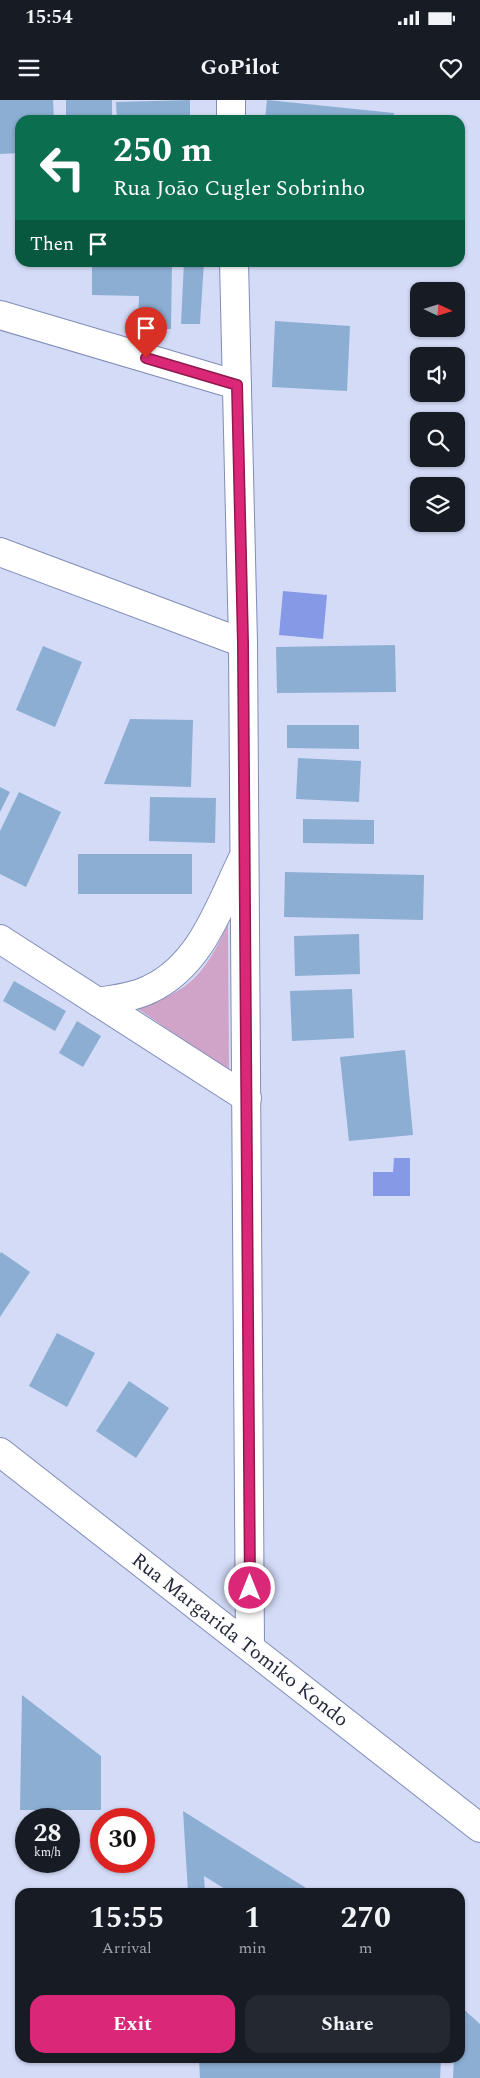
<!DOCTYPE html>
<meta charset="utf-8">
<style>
body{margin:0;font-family:Spectral,serif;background:#242831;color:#f1f3f6;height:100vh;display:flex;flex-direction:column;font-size:19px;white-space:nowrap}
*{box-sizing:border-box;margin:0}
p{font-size:16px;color:#9ea1a6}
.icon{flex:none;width:28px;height:28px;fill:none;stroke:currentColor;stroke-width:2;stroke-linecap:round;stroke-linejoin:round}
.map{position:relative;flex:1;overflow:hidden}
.drawer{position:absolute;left:15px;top:1788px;width:450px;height:175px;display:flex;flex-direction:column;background:#171b24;border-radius:15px;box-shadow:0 1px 4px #0004}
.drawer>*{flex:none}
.banner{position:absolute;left:15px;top:15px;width:450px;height:152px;border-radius:15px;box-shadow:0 1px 4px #0004;background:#0b6e4f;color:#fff;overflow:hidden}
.needle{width:32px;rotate:94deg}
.tools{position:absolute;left:410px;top:182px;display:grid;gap:10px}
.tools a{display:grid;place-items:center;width:55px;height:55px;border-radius:10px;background:#171b24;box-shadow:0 1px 4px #0004;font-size:25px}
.speed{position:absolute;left:15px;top:1708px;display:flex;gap:10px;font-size:25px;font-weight:700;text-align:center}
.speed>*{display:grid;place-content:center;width:65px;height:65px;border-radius:50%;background:#171b24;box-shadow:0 1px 4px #0004;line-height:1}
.speed small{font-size:12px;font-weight:400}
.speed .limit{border:8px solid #d22;background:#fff;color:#111}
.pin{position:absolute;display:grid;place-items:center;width:42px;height:42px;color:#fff;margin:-51px -21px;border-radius:50% 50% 50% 0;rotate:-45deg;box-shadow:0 0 5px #0007}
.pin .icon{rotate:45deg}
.me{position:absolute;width:55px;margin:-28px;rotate:0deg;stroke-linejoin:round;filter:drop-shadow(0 0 4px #0008)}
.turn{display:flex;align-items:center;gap:18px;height:105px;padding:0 15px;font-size:22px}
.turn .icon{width:65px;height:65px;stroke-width:2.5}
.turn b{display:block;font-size:35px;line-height:42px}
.then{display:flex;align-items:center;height:48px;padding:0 15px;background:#0003;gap:10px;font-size:19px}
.eta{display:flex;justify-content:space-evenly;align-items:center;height:85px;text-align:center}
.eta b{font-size:30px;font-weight:700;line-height:35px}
.action{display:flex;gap:10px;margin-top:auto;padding:10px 15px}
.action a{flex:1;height:58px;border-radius:15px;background:#db2777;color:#fff;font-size:20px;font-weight:700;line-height:58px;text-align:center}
.action a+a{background:#242831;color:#f1f3f6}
.status{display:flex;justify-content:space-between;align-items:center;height:35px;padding:0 25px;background:#171b24;direction:ltr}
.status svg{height:14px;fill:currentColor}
header{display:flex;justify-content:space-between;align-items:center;height:65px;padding:0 15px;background:#171b24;font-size:22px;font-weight:700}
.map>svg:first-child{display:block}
</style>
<div class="status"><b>15:54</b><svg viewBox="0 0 49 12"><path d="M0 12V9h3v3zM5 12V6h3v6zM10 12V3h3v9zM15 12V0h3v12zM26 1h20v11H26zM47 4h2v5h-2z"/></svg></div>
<header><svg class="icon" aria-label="menu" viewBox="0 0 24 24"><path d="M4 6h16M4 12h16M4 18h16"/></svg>GoPilot<svg class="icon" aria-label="heart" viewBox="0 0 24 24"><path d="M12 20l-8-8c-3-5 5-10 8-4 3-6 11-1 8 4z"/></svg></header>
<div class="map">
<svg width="480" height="1978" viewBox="0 0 480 1978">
<rect width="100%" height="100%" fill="#d3dbf7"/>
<!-- green -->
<path fill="#d0a3c9" d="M228,824L229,971L134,906C145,903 158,901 168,896C201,881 213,855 228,824Z"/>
<!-- water -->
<g fill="#8599e6">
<path d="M283,491L327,495L323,539L279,535Z"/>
<path d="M394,1058H410V1096H373V1072H393Z"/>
</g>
<!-- building -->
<g fill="#8caed3">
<path d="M0,0H53L54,20H20V53L0,54Z"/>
<rect x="66" y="0" width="46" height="20"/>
<path d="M190,0V20H117L116,2Z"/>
<path d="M267,0L394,13L393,20H265Z"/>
<path d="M92,162H172L171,229H138L139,196L92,195Z"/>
<path d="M184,162H204L200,224H181Z"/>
<path d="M275,221L350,226L347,291L272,287Z"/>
<path d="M395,545L396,592L277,593L276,547Z"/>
<path d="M43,546L82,562L55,627L16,610Z"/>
<path d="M130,619L193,620L191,687L104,684Z"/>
<path d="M287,625H359V649L287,648Z"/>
<path d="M298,658L361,661L359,702L296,699Z"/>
<path d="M0,687L10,692L0,712Z"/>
<path d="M19,692L61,712L26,787L0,774V731Z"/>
<path d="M150,697L216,698L215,743L149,741Z"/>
<path d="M303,719L374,720V744L303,743Z"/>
<rect x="78" y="754" width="114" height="40"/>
<path d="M285,772L424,775L423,820L284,817Z"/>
<path d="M359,834L360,874L295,876L294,836Z"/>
<path d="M14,881L66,911L55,931L3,901Z"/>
<path d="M352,889L354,938L292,941L290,891Z"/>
<path d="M77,921L101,936L83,967L59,953Z"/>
<path d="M405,950L413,1035L349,1041L340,957Z"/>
<path d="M1,1152L30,1172L0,1217V1154Z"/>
<path d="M57,1233L95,1253L67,1307L29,1286Z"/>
<path d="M129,1281L169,1308L136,1358L96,1331Z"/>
<path d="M22,1595L101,1656V1710H20Z"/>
<path d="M183,1711L306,1788L303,1792H230L204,1776L205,1792H188Z"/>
<path d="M460,1906L480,1924V1978H453L454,1958H460Z"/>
<path d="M199,1958H441L440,1978H200Z"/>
</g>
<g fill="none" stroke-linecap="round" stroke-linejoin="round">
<defs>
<g id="minor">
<path d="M231,0V20"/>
<path d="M234,162L243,543L250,1546"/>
<path d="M0,215L237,285"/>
<path d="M0,452L243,543"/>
<path d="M0,839L247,998"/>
<path d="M98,902C115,899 135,897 150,889C201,865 219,807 242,760"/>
<path d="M0,1352L480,1728"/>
</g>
</defs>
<!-- minor casing -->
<use href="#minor" stroke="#808db8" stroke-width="30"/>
<!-- minor -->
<use href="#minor" stroke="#fff" stroke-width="28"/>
</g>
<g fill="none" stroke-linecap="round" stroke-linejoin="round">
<defs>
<path id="route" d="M146,258L237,285L243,543L250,1488"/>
</defs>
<!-- route casing -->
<use href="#route" stroke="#8e194d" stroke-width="12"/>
<!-- route -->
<use href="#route" stroke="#db2777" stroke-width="9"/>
</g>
<g text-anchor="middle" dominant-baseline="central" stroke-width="4" stroke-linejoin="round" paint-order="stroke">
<!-- street labels -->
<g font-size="20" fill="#242a3b" stroke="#fdfdfd">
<text transform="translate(240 1540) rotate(38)">Rua Margarida Tomiko Kondo</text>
</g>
</g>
</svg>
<div class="tools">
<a><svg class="needle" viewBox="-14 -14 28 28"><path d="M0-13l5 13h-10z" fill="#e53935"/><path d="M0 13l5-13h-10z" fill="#9ea1a6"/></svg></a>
<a><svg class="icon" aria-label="sound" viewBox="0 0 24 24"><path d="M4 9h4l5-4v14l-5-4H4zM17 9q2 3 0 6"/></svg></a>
<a><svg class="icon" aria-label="search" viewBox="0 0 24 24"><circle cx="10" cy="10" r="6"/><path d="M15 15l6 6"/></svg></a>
<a><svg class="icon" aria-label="layers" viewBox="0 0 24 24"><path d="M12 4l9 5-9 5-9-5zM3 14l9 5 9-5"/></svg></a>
</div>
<div class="speed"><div>28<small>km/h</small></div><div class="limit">30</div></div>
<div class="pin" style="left:146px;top:258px;background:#d93025"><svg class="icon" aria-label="arrive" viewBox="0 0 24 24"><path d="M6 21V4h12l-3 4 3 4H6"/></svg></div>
<svg class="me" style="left:250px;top:1488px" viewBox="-20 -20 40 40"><circle r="17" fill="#db2777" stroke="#fff" stroke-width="3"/><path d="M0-11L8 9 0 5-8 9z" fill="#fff"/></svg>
<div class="banner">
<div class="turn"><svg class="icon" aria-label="left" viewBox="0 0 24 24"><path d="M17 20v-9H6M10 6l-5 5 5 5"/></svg><div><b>250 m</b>Rua João Cugler Sobrinho</div></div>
<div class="then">Then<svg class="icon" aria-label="arrive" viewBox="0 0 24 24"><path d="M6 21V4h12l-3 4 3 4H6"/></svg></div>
</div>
<section class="drawer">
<div class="eta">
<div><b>15:55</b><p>Arrival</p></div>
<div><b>1</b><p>min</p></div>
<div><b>270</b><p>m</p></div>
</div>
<div class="action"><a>Exit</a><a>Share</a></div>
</section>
</div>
